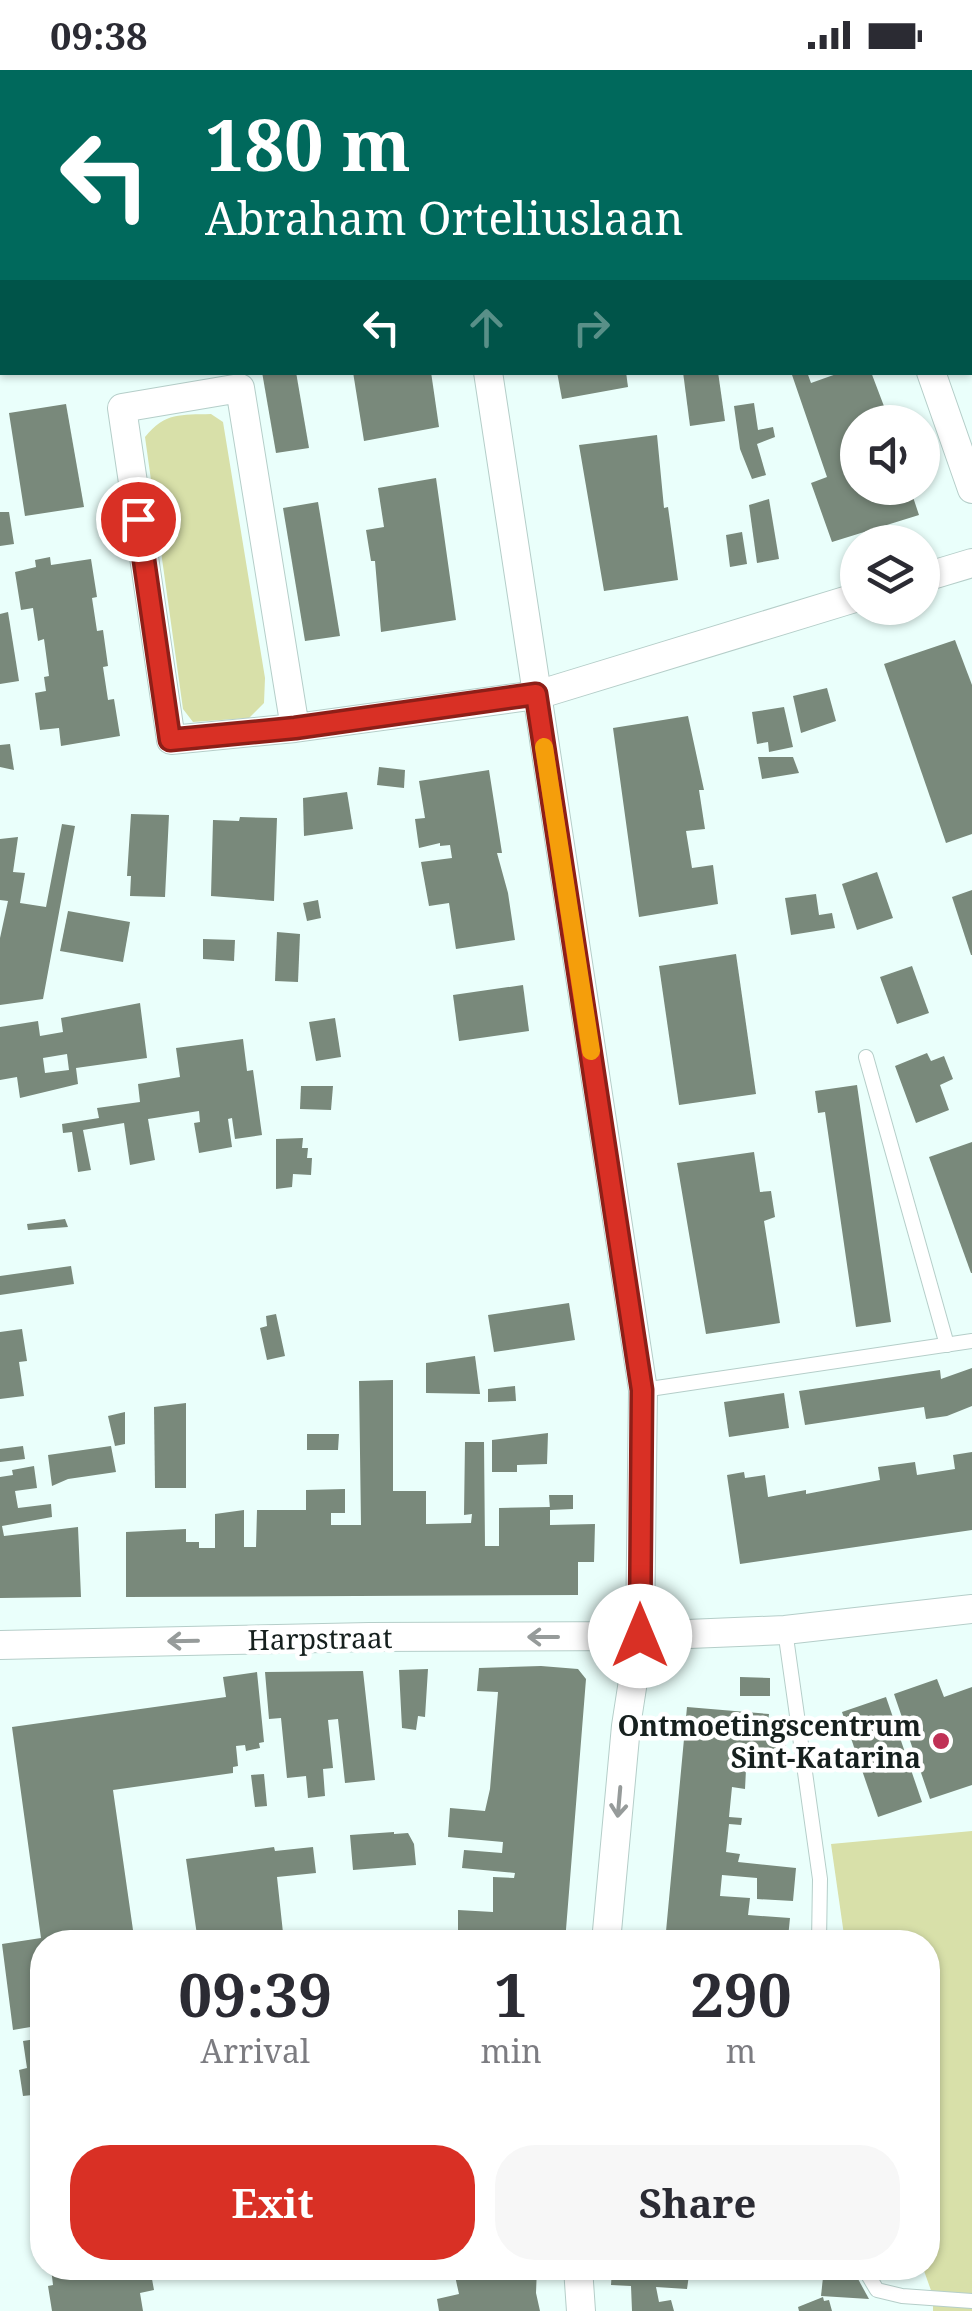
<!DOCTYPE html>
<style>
body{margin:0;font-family:"Noto Serif",serif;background:#f7f7f7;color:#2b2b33;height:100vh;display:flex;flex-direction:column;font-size:38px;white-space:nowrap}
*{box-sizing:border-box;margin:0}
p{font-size:32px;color:#7c7c81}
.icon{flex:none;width:55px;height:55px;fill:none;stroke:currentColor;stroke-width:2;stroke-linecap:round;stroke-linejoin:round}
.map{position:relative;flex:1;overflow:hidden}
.panel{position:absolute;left:30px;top:1860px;width:910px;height:350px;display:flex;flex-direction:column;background:#fff;border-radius:40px;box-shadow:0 2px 8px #0004}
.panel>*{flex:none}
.top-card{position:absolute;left:0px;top:0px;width:972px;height:305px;box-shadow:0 2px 8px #0004;background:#00695c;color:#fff;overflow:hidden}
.fabs{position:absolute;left:840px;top:335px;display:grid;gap:20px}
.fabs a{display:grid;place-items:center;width:100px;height:100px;border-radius:50%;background:#fff;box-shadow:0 2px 8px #0004;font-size:50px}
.pin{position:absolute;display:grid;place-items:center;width:85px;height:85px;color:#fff;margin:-42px;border:5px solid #fff;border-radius:50%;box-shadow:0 2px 10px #0007}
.me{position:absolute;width:110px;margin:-55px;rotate:0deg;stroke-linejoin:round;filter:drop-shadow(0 0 8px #0008)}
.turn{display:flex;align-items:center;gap:35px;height:210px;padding:0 40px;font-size:45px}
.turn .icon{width:130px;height:130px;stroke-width:2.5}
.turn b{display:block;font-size:70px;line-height:85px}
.lanes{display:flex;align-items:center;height:95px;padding:0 40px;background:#0003;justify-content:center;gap:50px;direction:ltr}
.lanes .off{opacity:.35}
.eta{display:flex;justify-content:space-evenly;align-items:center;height:170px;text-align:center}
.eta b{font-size:60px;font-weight:700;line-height:70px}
.button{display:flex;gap:20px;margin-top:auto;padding:20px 40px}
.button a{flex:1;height:115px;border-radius:40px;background:#d93025;color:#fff;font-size:40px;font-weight:700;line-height:115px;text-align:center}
.button a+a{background:#f7f7f7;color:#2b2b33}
.status{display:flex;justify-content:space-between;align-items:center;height:70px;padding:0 50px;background:#fff;direction:ltr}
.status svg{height:28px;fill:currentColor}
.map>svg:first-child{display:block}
</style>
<div class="status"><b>09:38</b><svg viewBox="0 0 49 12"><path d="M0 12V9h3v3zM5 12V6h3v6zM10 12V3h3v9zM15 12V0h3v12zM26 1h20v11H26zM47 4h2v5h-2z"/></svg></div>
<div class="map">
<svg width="972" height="2241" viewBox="0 0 972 2241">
<rect width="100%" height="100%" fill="#eafffb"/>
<!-- green -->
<g fill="#d8e0a9">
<path d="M211,344L223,352L265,608L264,633L249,648L193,652L183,639L145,367C165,342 181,345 211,344Z"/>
<path d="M972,1761V2241H933V2226L923,2198H928V1872H845L831,1774Z"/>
</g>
<!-- building -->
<g fill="#79897b" fill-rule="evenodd">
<path d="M262,302H296L309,378L276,383Z"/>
<path d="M353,302H431L439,357L364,371Z"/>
<path d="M557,302H626L628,317L562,329Z"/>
<path d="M683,302H718L725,351L690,356Z"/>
<path d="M791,302H807L811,313L842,302H871L890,352H858V418H910L919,445L832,472L811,413L827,407Z"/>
<path d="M754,333L758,360L773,357L775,367L757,374L766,405L752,409L740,379L734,336Z"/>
<path d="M66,334L84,437L25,446L9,343Z"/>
<path d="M657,365L664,438L668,437L678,510L604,521L579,375Z"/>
<path d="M436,408L456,550L381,562L375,491H371L366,460L384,457L378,418Z"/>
<path d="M769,429L779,489L757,493L749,435Z"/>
<path d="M318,432L340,566L305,571L283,438Z"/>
<path d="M0,442H9L14,474L0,476Z"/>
<path d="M742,462L747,494L730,497L726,465Z"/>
<path d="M50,487L51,495L91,489L97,527L92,528L97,561L103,560L108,596L103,597L108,630L114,629L120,666L61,676L59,658L40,660L35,623L46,621L44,607L49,606L44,569L38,571L33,538L21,540L15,502L36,497L35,490Z"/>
<path d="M8,542L19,611L0,614V544Z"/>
<path d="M955,570L972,615V764L946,773L884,594Z"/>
<path d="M827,618L836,651L801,663L793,626Z"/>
<path d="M784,637L793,677L769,682L768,672L757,674L752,642Z"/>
<path d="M688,646L704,720H699L705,759L686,761L692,798L713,795L718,834L639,847L613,658Z"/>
<path d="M10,674L14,700L0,697V675Z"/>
<path d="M758,687H793L799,703L762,709Z"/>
<path d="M379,697L405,700L404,718L377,715Z"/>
<path d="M489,700L502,783H497L508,823L515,870L456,879L449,833L429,836L421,792L452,788L450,775L440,776V773L419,778L415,749L425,748L419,711Z"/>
<path d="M347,722L353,759L304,766L303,728Z"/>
<path d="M131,744L169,745L165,827L130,826L131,806H127Z"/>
<path d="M240,747L277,748L274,831L211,826L213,750L239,751Z"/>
<path d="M62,754L75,756L43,929L0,935V868L8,831L0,830V769L18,767L13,802L25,803L20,833L46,837Z"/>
<path d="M877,802L893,848L857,860L842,814Z"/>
<path d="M972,820V885H971L952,827Z"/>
<path d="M816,824L819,845L832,843L835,858L791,865L785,828Z"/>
<path d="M318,830L321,848L307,851L303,833Z"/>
<path d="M68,841L130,852L123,892L60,881Z"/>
<path d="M277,862L300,864L298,912L275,911Z"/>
<path d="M203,869L235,870L234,891L203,889Z"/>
<path d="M736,884L756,1024L679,1035L659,896Z"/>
<path d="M912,896L929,943L897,954L880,907Z"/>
<path d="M523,915L529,961L459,971L453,925Z"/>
<path d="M140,933L147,988L76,998L78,1014L20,1028L17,1007L0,1010V957L38,951L40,966L63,962L61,948ZM67,984L69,1000L45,1003L43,988Z"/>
<path d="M335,948L341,987L316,991L309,952Z"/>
<path d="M243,969L247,1001L253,1000L262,1065L235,1069L232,1048L228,1049L232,1077L199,1083L194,1053L200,1052L199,1041L148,1049L155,1090L130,1095L124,1053L83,1060L91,1100L78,1102L72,1062L63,1063L62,1054L99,1048L97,1038L140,1032L138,1014L180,1007L176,978Z"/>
<path d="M927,983L931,991L944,986L953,1009L940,1015L949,1040L916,1053L895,996Z"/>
<path d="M857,1015L891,1252L856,1257L825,1042L818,1043L815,1021Z"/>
<path d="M301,1016H333L331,1040L300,1039Z"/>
<path d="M303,1068L302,1078H308L307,1088H312L311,1105L293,1104L292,1117L276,1119V1069Z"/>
<path d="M972,1072V1203H971L929,1087Z"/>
<path d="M754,1082L760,1122L771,1121L775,1147L764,1151L780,1253L706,1264L677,1093Z"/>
<path d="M65,1149L68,1157L28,1160L27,1154Z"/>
<path d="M71,1196L74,1214L0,1225V1206Z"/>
<path d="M569,1233L575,1270L494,1282L488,1245Z"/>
<path d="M276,1244L285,1286L267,1290L260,1258L267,1256L266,1246Z"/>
<path d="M22,1259L27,1291L19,1292L24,1326L0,1329V1262Z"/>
<path d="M475,1286L480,1324L426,1323V1293Z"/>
<path d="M972,1298V1336L947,1346L926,1349L924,1337L805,1355L799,1321L940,1300L941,1309Z"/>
<path d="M393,1310V1421H426V1454L471,1453L472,1444L464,1445L465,1372H484L485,1476H499V1438L550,1437V1455L595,1454L594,1492H578V1525L126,1527V1462L186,1459V1472H199V1478H215V1444L244,1440V1477H256L257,1440H306V1420L345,1419V1443H331V1455H361L359,1311Z"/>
<path d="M515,1316L516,1331L488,1332V1319Z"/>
<path d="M784,1323L789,1358L729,1367L724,1332Z"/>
<path d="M186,1333V1418H155L154,1337Z"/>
<path d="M125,1342V1374L115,1376L108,1346Z"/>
<path d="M548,1363L547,1394L517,1395V1402H492V1370Z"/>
<path d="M307,1364H339L338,1380H307Z"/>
<path d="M23,1376L25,1389L0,1392V1379Z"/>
<path d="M111,1376L116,1402L68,1409L52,1416L48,1385Z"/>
<path d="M972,1382V1460L740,1494L727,1405L744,1402L745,1408L765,1405L768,1427L806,1420V1424L880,1410L878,1397L915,1392L917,1405L955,1399L953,1385Z"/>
<path d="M34,1396L37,1418L15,1421L18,1438L51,1434L52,1447L2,1456L4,1466L78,1457L81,1527L0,1528V1407L13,1405L12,1400Z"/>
<path d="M549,1425H573V1439L550,1440Z"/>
<path d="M541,1596L578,1599L586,1609L565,1872H458V1840L493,1842V1807L514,1808L515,1803L462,1798L464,1780L502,1783L503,1772L448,1767L450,1738L485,1741L490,1719L498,1622L477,1621L479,1598Z"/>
<path d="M428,1599L425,1647L418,1646L416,1660L402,1658L399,1600Z"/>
<path d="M363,1601L375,1710L345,1713L338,1649L328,1650L333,1698L323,1699L325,1726L308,1728L306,1706L287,1708L281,1648L269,1649L265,1602Z"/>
<path d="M257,1602L264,1672L259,1673L260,1678L246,1681L245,1675L236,1676L238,1696L233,1697V1703L113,1720L133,1860L127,1861L129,1872H42V1955L13,1960L2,1874L41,1868L12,1657L226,1627L223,1607Z"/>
<path d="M740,1607L770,1608V1626H740Z"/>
<path d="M937,1609L944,1627L972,1617V1715L930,1729L894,1624Z"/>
<path d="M886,1627L922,1732L878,1747L842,1642Z"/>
<path d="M687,1637L769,1644L767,1662L787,1664L785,1683L747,1680L745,1719L732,1717L729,1747L742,1748L741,1755L729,1754L726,1782L740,1784L738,1792L796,1798L793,1831L757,1829V1808L722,1805L720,1826L750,1828L748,1845L790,1848L788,1868L739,1863L737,1872H665Z"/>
<path d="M264,1704L267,1736L255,1737L251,1705Z"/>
<path d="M394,1762V1764L408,1763L414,1774L416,1795L353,1800L350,1765Z"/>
<path d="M274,1777L275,1781L313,1777L316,1803L277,1807L284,1872H198L186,1789Z"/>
<path d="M42,1968V2024L23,2026L19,2000L27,1998L23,1971Z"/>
<path d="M42,2059V2115L39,2116L31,2061Z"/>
<path d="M51,2198H150L154,2220L140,2223L143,2241H52L48,2216L53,2215Z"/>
<path d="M442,2198H537L536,2223L540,2241H439L437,2229L459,2224L455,2206L443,2208Z"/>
<path d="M612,2198H690L687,2219L656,2217L659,2232L671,2230L674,2241H632L631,2216L611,2215Z"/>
<path d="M824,2198H852L869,2229L821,2226Z"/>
<path d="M823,2227L824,2231L829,2230L832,2241H799L798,2237Z"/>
</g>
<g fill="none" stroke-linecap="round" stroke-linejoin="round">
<defs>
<g id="lane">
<path d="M866,987L947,1275"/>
<path d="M643,1320L972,1271"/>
<path d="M785,1560L820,1809L819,1872"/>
<path d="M864,2198L877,2220L902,2226L972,2231"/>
</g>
<g id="street">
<path d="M443,0L444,2"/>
<path d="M488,302L643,1320L640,1566L626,1656L606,1872"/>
<path d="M931,302L972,419"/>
<path d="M922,508L972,493"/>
<path d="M295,658L240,318L122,338L171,670L295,658L537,625L858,527"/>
<path d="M0,1575L369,1567L640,1566L785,1560L972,1539"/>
<path d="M578,2198L581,2241"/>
</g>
</defs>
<!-- lane casing -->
<use href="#lane" stroke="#b5cec9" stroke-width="16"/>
<!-- street casing -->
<use href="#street" stroke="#b5cec9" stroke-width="30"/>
<!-- lane -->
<use href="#lane" stroke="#fff" stroke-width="14"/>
<!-- street -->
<use href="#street" stroke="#fff" stroke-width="28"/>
</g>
<!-- one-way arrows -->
<defs><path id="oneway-shaft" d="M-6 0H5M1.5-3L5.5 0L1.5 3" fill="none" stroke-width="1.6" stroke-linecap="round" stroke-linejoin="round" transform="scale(2.5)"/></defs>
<g stroke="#969b9a">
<use href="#oneway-shaft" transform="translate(543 1567) rotate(180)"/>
<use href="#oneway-shaft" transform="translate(183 1571) rotate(179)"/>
<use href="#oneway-shaft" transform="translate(619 1732) rotate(95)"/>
</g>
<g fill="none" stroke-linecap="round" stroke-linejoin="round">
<defs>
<path id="route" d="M138,449L170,670L295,658L536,624L642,1320L640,1566"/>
</defs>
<!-- route casing -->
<use href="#route" stroke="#8d1f18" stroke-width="25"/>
<!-- route -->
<use href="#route" stroke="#d93025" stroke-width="18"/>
<!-- slow -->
<path stroke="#f59e0b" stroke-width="18" d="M544,677L591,981"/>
</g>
<!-- markers -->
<circle fill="#c03156" stroke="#fff" stroke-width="4" cx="941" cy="1671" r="10"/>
<g text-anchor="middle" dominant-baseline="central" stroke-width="9" stroke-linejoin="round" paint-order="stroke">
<!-- street labels -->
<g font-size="28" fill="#16201e" stroke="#fff">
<text transform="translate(320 1568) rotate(-1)">Harpstraat</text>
</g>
<!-- poi labels -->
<g font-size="28" font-weight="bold" fill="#16201e" stroke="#fff" text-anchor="end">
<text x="921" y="1655">Ontmoetingscentrum<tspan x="921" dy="32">Sint-Katarina</tspan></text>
</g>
</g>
</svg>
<div class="fabs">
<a><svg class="icon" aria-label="sound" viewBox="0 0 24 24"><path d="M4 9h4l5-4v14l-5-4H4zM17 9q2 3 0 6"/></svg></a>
<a><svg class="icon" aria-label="layers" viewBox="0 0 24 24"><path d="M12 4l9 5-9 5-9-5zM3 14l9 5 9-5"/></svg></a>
</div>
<div class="pin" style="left:138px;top:449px;background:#d93025"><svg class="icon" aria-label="arrive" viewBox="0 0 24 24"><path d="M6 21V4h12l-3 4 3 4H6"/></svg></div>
<svg class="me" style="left:640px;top:1566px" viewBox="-20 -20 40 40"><circle r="19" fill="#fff"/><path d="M0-13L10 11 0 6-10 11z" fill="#d93025"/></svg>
<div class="top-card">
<div class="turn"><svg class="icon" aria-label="left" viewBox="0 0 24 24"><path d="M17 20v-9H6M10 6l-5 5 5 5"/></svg><div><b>180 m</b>Abraham Orteliuslaan</div></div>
<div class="lanes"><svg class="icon" aria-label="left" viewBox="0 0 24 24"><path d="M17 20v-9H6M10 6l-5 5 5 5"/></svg><svg class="icon off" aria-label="ahead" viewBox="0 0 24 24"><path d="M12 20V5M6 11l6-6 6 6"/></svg><svg class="icon off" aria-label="right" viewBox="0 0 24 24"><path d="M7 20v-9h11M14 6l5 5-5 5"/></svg></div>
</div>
<section class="panel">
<div class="eta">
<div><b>09:39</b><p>Arrival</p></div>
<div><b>1</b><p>min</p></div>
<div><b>290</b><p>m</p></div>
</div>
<div class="button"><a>Exit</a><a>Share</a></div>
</section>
</div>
